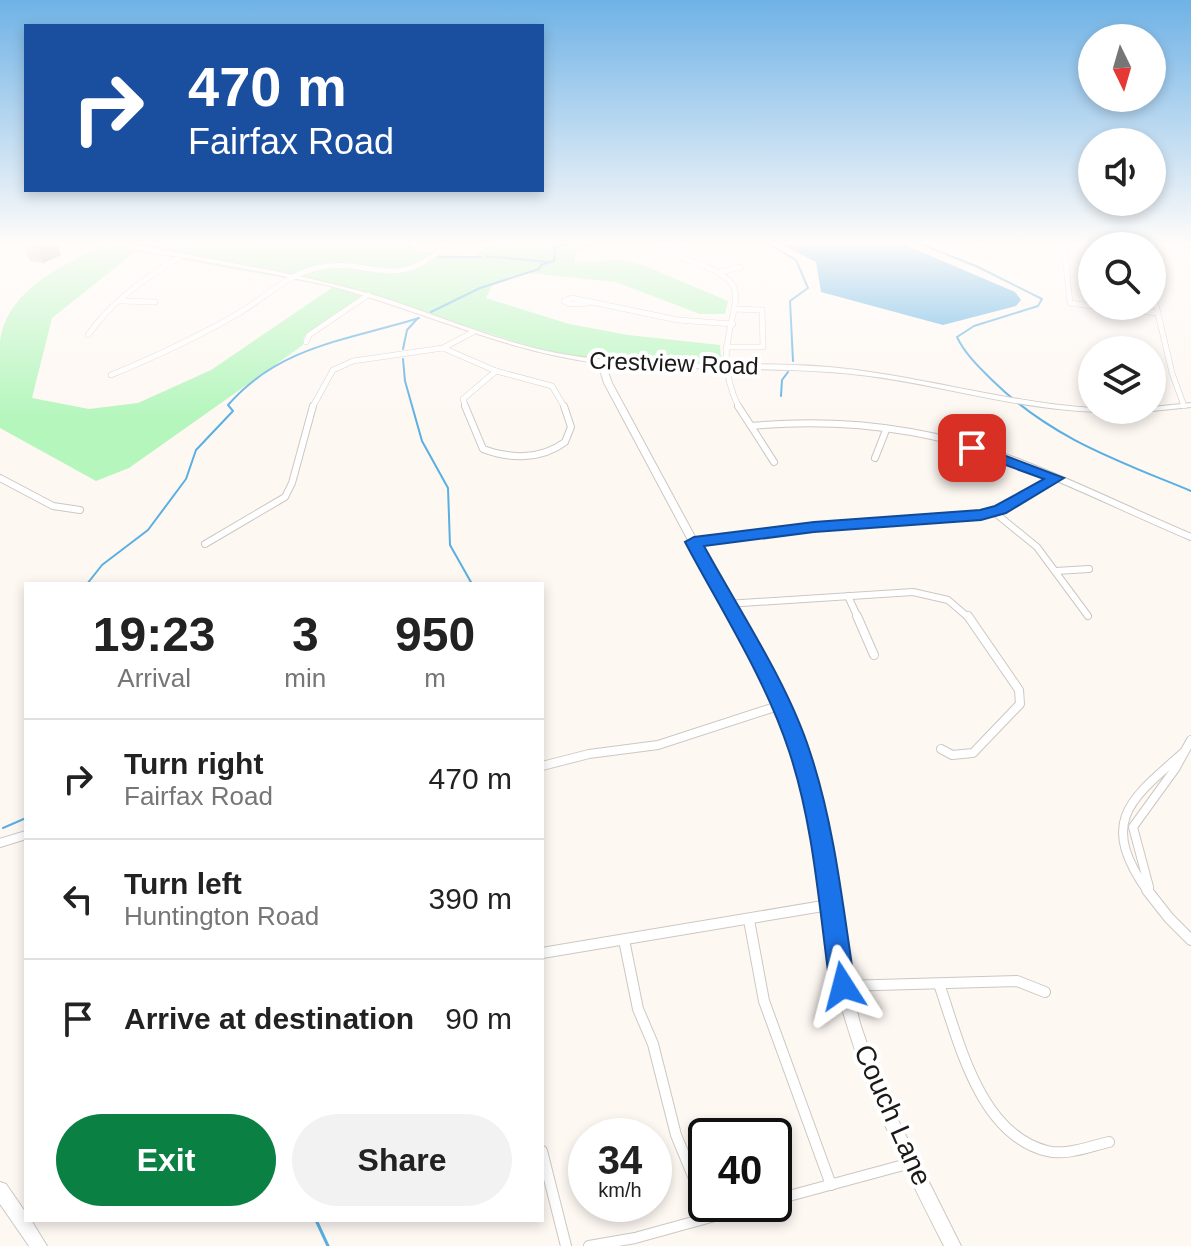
<!DOCTYPE html>
<style>
body{margin:0;font-family:Arial,sans-serif;background:#f2f2f2;color:#222;height:100vh;display:flex;flex-direction:column;font-size:30px;white-space:nowrap}
*{box-sizing:border-box;margin:0}
p{font-size:26px;color:#767676}
.icon{flex:none;width:44px;height:44px;fill:none;stroke:currentColor;stroke-width:2;stroke-linecap:round;stroke-linejoin:round}
.map{position:relative;flex:1;overflow:hidden}
.panel{position:absolute;left:24px;top:582px;width:520px;height:640px;display:flex;flex-direction:column;background:#fff;border-radius:0px;box-shadow:0 4px 12px #0003}
.panel>*{flex:none}
.banner{position:absolute;left:24px;top:24px;width:520px;height:168px;border-radius:0px;box-shadow:0 4px 12px #0003;background:#1a4fa0;color:#fff;overflow:hidden}
.needle{width:52px;rotate:175deg}
.tools{position:absolute;left:1078px;top:24px;display:grid;gap:16px}
.tools a{display:grid;place-items:center;width:88px;height:88px;border-radius:50%;background:#fff;box-shadow:0 4px 12px #0003;font-size:40px}
.speed{position:absolute;left:568px;top:1118px;display:flex;gap:16px;font-size:40px;font-weight:700;text-align:center}
.speed>*{display:grid;place-content:center;width:104px;height:104px;border-radius:50%;background:#fff;box-shadow:0 4px 12px #0003;line-height:1}
.speed small{font-size:20px;font-weight:400}
.speed .limit{border:4px solid #111;border-radius:12px;background:#fff;color:#111}
.pin{position:absolute;display:grid;place-items:center;width:68px;height:68px;color:#fff;margin:-34px;border-radius:16px;box-shadow:0 4px 12px #0006}
.me{position:absolute;width:88px;margin:-44px;rotate:351deg;stroke-linejoin:round;filter:drop-shadow(0 0 6px #0008)}
.turn{display:flex;align-items:center;gap:28px;height:168px;padding:0 32px;font-size:36px}
.turn .icon{width:104px;height:104px;stroke-width:2.5}
.turn b{display:block;font-size:56px;line-height:68px}
.eta{display:flex;justify-content:space-evenly;align-items:center;height:136px;text-align:center}
.eta b{font-size:48px;font-weight:800;line-height:56px}
.action{display:flex;gap:16px;margin-top:auto;padding:16px 32px}
.action a{flex:1;height:92px;border-radius:48px;background:#0b8043;color:#fff;font-size:32px;font-weight:800;line-height:92px;text-align:center}
.action a+a{background:#f2f2f2;color:#222}
ul{padding:0;list-style:none}
li{display:flex;align-items:center;gap:24px;height:120px;padding:0 32px;border-top:2px solid #e0e0e0}
li div{flex:1}
li b{display:block;font-size:30px}
li em{font-style:normal}
.map>svg:first-child{display:block}
</style>
<div class="map">
<svg width="1191" height="1246" viewBox="0 0 1191 1246">
<rect width="100%" height="100%" fill="#fef8f3"/>
<!-- green -->
<path fill="#b4f6bc" fill-rule="evenodd" d="M105,244H412L413,251L474,257L490,244H595L575,253V262L622,260L643,265L728,301L725,314H700L616,282L528,273L493,284L486,298L569,324L628,335L720,345L721,359L716,364C659,364 599,366 544,350C485,334 426,311 367,293L304,337L303,345L129,468L96,481L0,428C0,400 0,369 0,341C7,289 64,265 105,244ZM136,251L333,287L211,370L138,403L89,409L32,398L52,318Z"/>
<!-- water -->
<path fill="#5aafe2" d="M780,244H903L1015,292L1021,300L1016,306L943,325L821,292L816,262Z"/>
<g fill="none" stroke-linecap="round" stroke-linejoin="round">
<!-- stream-far1 -->
<g stroke="#5aafe2" stroke-width="2">
<path d="M768,244L796,260L808,288L790,301L793,361"/>
<path d="M921,244L978,267L1042,299L1038,306L974,326L957,337C965,354 979,367 992,380C1051,438 1116,460 1191,491"/>
<path d="M1183,244L1191,248"/>
<path d="M486,256L548,262"/>
<path d="M438,257H481"/>
<path d="M431,312L480,288L539,269L541,265L554,261L555,247L565,244"/>
<path d="M403,349L407,330L418,318"/>
<path d="M403,359L405,381L422,441L448,488L450,545L472,584"/>
<path d="M781,396L782,380L788,372"/>
<path d="M87,584L102,565L148,530L186,479L196,450L233,411L228,405C279,346 348,340 419,318"/>
<path d="M3,828L26,818"/>
</g>
<!-- stream -->
<path stroke="#5aafe2" stroke-width="3" d="M316,1220L328,1246"/>
<defs>
<g id="street-far3">
<path d="M969,244L989,255"/>
<path d="M1064,244L1070,303L1092,306"/>
<path d="M620,247C646,244 668,253 692,261C755,284 733,295 727,347C724,368 730,389 739,408"/>
<path d="M666,252L686,244"/>
<path d="M720,272L741,267"/>
<path d="M1152,288L1172,373L1184,406"/>
<path d="M122,301L155,302"/>
<path d="M588,303L570,304L564,301L572,298L678,320L733,324"/>
<path d="M1096,306L1158,313"/>
<path d="M88,335C111,302 147,276 182,256"/>
<path d="M306,342L309,335L368,295"/>
<path d="M726,347H763L762,310L734,309"/>
<path d="M443,348L496,371"/>
<path d="M496,371L552,386L565,408"/>
<path d="M111,375C155,357 198,337 239,313C263,299 286,276 313,269C369,254 395,296 446,244"/>
<path d="M312,408L333,370L353,361L443,348L473,332"/>
<path d="M466,408L463,399L496,371"/>
</g>
<g id="street-far2">
<path d="M465,406L483,449C509,459 541,460 565,442L571,427L564,406"/>
<path d="M738,406L751,426C837,418 924,428 1005,457C1068,480 1129,511 1191,537"/>
<path d="M751,426L774,462"/>
<path d="M875,458L886,430"/>
<path d="M0,478L53,506L80,510"/>
<path d="M994,512L1037,547L1088,616"/>
<path d="M694,542L830,525L981,515L1001,510L1056,478"/>
<path d="M205,544L285,497L292,483L313,406"/>
<path d="M1056,571L1089,569"/>
<path d="M848,596L858,618"/>
<path d="M727,604L913,592L948,600L969,618"/>
</g>
<g id="street-far1">
<path d="M857,616L874,655"/>
<path d="M941,749L952,755L973,753L1020,704L1019,690L968,616"/>
<path d="M542,766L589,754L658,745L781,705"/>
<path d="M0,843L26,835"/>
<path d="M1149,887L1133,827L1175,769L1191,740"/>
<path d="M1148,892C1099,822 1128,801 1183,753"/>
</g>
<g id="street">
<path d="M1147,890L1169,918L1191,940"/>
<path d="M749,920L764,1001L831,1185"/>
<path d="M624,940L638,1009L653,1044L676,1135L710,1217"/>
<path d="M542,953L829,905"/>
<path d="M939,984C959,1041 979,1134 1047,1151C1067,1156 1090,1146 1109,1142"/>
<path d="M843,986L1017,981L1045,992"/>
<path d="M542,1151L566,1246"/>
<path d="M774,1200L911,1163"/>
<path d="M589,1246L635,1238L758,1204"/>
</g>
<g id="secondary">
<path d="M115,244H128C206,259 284,270 360,291C426,309 489,340 557,353C646,370 738,360 829,367C917,375 1003,402 1092,408V410H1152V407L1191,403V407L1152,411L1149,410L1145,412C1110,413 1076,412 1042,407C981,399 922,382 861,375C776,365 690,372 605,364L612,383L786,705L806,756L818,796L829,854L846,967L860,1023L871,1056L896,1116L961,1246H944C902,1163 859,1080 837,989C825,937 822,885 813,833C806,788 792,747 776,705L604,383L598,363C503,351 421,310 330,286C282,275 234,267 186,258C163,254 137,252 115,244Z"/>
<path d="M0,1182L6,1184L26,1213V1220H31L47,1246H29L0,1204Z"/>
</g>
</defs>
<!-- street-far3 casing -->
<use href="#street-far3" stroke="#cdc7c2" stroke-width="6"/>
<!-- street-far2 casing -->
<use href="#street-far2" stroke="#cdc7c2" stroke-width="8"/>
<!-- street-far1 casing -->
<use href="#street-far1" stroke="#cdc7c2" stroke-width="10"/>
<!-- street casing -->
<use href="#street" stroke="#cdc7c2" stroke-width="12"/>
<!-- secondary casing -->
<use href="#secondary" stroke="#cdc7c2" stroke-width="2"/>
<!-- street-far3 -->
<use href="#street-far3" stroke="#fff" stroke-width="5"/>
<!-- street-far2 -->
<use href="#street-far2" stroke="#fff" stroke-width="6"/>
<!-- street-far1 -->
<use href="#street-far1" stroke="#fff" stroke-width="8"/>
<!-- street -->
<use href="#street" stroke="#fff" stroke-width="10"/>
<!-- secondary -->
<use href="#secondary" fill="#fff" fill-rule="evenodd"/>
</g>
<!-- wall -->
<path fill="#d6baab" d="M24,244H58L61,255L43,263L30,261Z"/>
<!-- shaded-wall -->
<path fill="#ae978b" d="M37,244H58L61,255L43,263Z"/>
<!-- sky -->
<linearGradient id="sky" x2="0" y2="1"><stop stop-color="#6fb2e6"/><stop offset="0.58" stop-color="#fffcfa"/><stop offset="1" stop-color="#fffcfa" stop-opacity="0"/></linearGradient>
<rect width="1191" height="419" fill="url(#sky)"/>
<!-- route -->
<path fill="#1a73e8" stroke="#114b97" stroke-width="2" d="M972,443L1064,478L1006,513L981,520L814,532L704,546C739,610 788,683 810,752C835,827 843,908 855,986L852,994L843,997L834,994L830,986C819,908 814,826 789,751C765,678 721,610 685,542L694,537L814,522L980,510L995,506L1044,479L967,451L965,448Z"/>
<g text-anchor="middle" dominant-baseline="central" stroke-width="8" stroke-linejoin="round" paint-order="stroke">
<!-- far-street labels -->
<g font-size="24" fill="#1c1a18" stroke="#fff">
<text transform="translate(674 363) rotate(2)">Crestview Road</text>
</g>
<!-- street labels -->
<g font-size="28" fill="#1c1a18" stroke="#fff">
<text transform="translate(893 1115) rotate(66)">Couch Lane</text>
</g>
</g>
</svg>
<div class="tools">
<a><svg class="needle" viewBox="-14 -14 28 28"><path d="M0-13l5 13h-10z" fill="#e53935"/><path d="M0 13l5-13h-10z" fill="#767676"/></svg></a>
<a><svg class="icon" aria-label="sound" viewBox="0 0 24 24"><path d="M4 9h4l5-4v14l-5-4H4zM17 9q2 3 0 6"/></svg></a>
<a><svg class="icon" aria-label="search" viewBox="0 0 24 24"><circle cx="10" cy="10" r="6"/><path d="M15 15l6 6"/></svg></a>
<a><svg class="icon" aria-label="layers" viewBox="0 0 24 24"><path d="M12 4l9 5-9 5-9-5zM3 14l9 5 9-5"/></svg></a>
</div>
<div class="speed"><div>34<small>km/h</small></div><div class="limit">40</div></div>
<div class="pin" style="left:972px;top:448px;background:#d93025"><svg class="icon" aria-label="arrive" viewBox="0 0 24 24"><path d="M6 21V4h12l-3 4 3 4H6"/></svg></div>
<svg class="me" style="left:843px;top:986px" viewBox="-20 -20 40 40"><path d="M0-17L14 15 0 8-14 15z" fill="#1a73e8" stroke="#fff" stroke-width="4"/></svg>
<div class="banner">
<div class="turn"><svg class="icon" aria-label="right" viewBox="0 0 24 24"><path d="M7 20v-9h11M14 6l5 5-5 5"/></svg><div><b>470 m</b>Fairfax Road</div></div>
</div>
<section class="panel">
<div class="eta">
<div><b>19:23</b><p>Arrival</p></div>
<div><b>3</b><p>min</p></div>
<div><b>950</b><p>m</p></div>
</div>
<ul>
<li><svg class="icon" aria-label="right" viewBox="0 0 24 24"><path d="M7 20v-9h11M14 6l5 5-5 5"/></svg><div><b>Turn right</b><p>Fairfax Road</p></div><em>470 m</em></li>
<li><svg class="icon" aria-label="left" viewBox="0 0 24 24"><path d="M17 20v-9H6M10 6l-5 5 5 5"/></svg><div><b>Turn left</b><p>Huntington Road</p></div><em>390 m</em></li>
<li><svg class="icon" aria-label="arrive" viewBox="0 0 24 24"><path d="M6 21V4h12l-3 4 3 4H6"/></svg><div><b>Arrive at destination</b></div><em>90 m</em></li>
</ul>
<div class="action"><a>Exit</a><a>Share</a></div>
</section>
</div>
